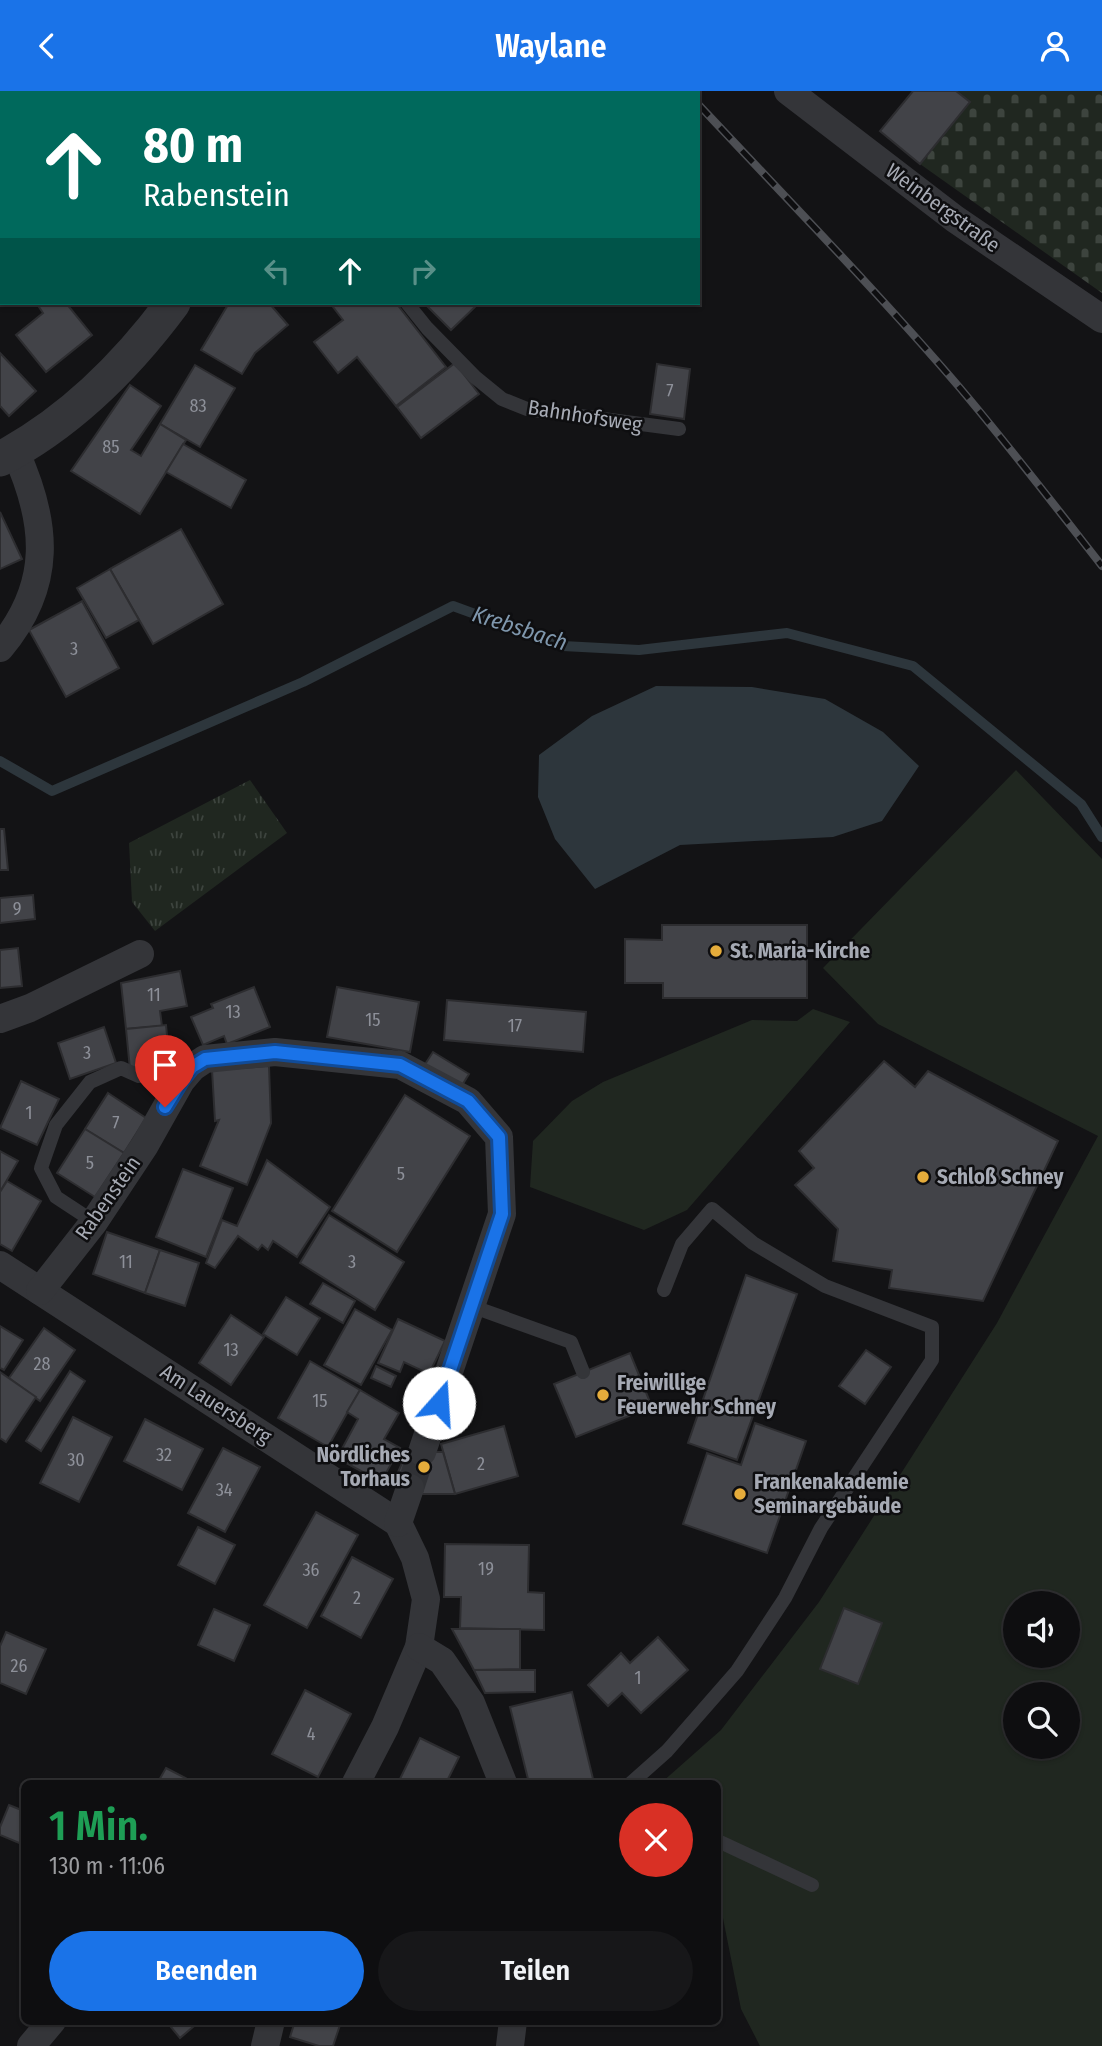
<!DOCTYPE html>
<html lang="de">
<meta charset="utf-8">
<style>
body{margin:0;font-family:"Fira Sans Condensed",sans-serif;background:#171719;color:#f1f3f6;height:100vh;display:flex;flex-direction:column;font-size:26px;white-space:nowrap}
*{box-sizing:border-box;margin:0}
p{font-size:23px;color:#9b9c9f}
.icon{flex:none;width:38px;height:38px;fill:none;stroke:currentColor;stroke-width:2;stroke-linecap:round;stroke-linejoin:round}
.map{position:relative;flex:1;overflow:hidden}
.panel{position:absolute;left:21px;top:1689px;width:700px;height:245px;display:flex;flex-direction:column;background:#0e0e10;border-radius:10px;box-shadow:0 2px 5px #0004,0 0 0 2px #2e2e30}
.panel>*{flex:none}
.guide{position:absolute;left:0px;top:0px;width:700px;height:214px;box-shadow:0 2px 5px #0004,0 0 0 2px #2e2e30;background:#00695c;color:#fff;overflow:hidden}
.fabs{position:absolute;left:1003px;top:1500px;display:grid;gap:14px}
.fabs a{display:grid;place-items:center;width:77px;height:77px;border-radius:50%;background:#0e0e10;box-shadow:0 2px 5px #0004,0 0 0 2px #2e2e30;font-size:35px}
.pin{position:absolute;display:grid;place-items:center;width:60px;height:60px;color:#fff;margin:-72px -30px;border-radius:50% 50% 50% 0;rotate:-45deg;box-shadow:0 0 7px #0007}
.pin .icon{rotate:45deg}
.me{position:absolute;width:77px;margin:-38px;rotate:19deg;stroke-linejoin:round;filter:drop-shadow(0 0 5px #0008)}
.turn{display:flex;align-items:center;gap:24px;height:147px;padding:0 28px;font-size:32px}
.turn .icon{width:91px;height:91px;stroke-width:2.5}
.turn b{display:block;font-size:49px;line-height:60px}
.lanes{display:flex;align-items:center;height:66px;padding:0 28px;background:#0003;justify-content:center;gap:35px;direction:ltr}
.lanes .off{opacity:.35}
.round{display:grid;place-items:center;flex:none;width:74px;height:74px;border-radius:37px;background:#171719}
.overview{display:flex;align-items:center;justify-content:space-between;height:119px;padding:0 28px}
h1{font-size:42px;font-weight:600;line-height:52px;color:#1e9e55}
.primary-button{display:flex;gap:14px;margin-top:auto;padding:14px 28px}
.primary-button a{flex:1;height:80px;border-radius:42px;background:#1a73e8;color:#fff;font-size:28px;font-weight:600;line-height:80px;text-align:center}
.primary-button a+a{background:#171719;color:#f1f3f6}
header{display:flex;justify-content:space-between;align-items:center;height:91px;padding:0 28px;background:#1a73e8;color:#fff;font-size:32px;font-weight:600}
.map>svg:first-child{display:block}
</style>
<header><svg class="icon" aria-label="back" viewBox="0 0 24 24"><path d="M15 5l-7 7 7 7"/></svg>Waylane<svg class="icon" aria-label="person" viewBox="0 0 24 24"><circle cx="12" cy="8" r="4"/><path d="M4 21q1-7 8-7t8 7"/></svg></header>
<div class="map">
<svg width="1102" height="1955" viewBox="0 0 1102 1955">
<defs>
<pattern id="cemetery-stones" width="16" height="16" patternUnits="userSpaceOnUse" patternTransform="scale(1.75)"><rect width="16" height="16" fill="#202720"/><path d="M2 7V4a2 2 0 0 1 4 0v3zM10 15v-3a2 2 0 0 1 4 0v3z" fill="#3d443e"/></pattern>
<pattern id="park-tufts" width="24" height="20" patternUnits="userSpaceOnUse" patternTransform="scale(1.75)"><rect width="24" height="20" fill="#202720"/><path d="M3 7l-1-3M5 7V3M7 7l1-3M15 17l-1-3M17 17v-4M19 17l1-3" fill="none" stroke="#3d443e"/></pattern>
</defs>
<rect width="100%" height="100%" fill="#131315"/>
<!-- green -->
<g fill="#202720" fill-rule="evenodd">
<path d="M1016,679L1102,768V1955H760L741,1918L718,1802V1692H661L721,1639L819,1511L997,1232L1098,1045L878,933L823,877ZM1015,1512H1068V1564H1015ZM1015,1603H1068V1656H1015Z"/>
<path d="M813,918L850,931L687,1119L644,1139L530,1096L533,1050L572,1010L603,991L752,929L797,930Z"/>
</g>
<!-- cemetery -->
<path fill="url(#cemetery-stones)" d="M913,0H1102V202L920,73Z"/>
<!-- park -->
<path fill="url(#park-tufts)" d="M250,689L287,742L155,840L132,811L129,752Z"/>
<!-- water -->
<path fill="#2d363c" d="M656,595L752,596L825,608L883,641L919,675L882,730L833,746L680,754L595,798L555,748L538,706L539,664L592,625Z"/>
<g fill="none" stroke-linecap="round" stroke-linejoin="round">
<!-- stream -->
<path stroke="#2d363c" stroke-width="10" d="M0,670L52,700L303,591L453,515L563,555L639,559L787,542L913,575L1081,713L1102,746"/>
</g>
<!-- building -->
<g fill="#424348" stroke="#2d2d30" stroke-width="2">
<path d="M0,0H49L51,2H2V23Z"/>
<path d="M913,0H956L970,11L920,73L880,40Z"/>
<path d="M44,212H66L92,244L46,281L16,244L43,222L39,216Z"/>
<path d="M229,212H269L288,234L255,262L242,283L201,259Z"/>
<path d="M330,212H396L446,276L396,315L357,266L338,282L314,251L343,229Z"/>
<path d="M424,212H479L451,239Z"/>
<path d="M0,262L36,300L9,325L0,315Z"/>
<path d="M455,272L479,303L421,347L397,316Z"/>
<path d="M657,273L690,278L684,328L650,323Z"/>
<path d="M195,274L235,297L200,356L160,333Z"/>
<path d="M130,294L161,315L131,359L141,365L160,333L186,349L140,423L71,380Z"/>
<path d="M183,353L246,389L231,417L166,381Z"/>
<path d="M0,421L22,468L0,478Z"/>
<path d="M181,438L223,513L153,553L110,478Z"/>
<path d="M110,478L139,529L106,547L77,497Z"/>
<path d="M82,510L119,577L66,606L29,539Z"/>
<path d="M0,738H4L8,779H0Z"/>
<path d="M33,804L35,828L0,832V807Z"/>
<path d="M662,834H807V907H663V892H625V848L662,849Z"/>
<path d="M18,857L22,895L0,897V859Z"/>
<path d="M180,880L187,915L160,920L162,935L126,938L121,892Z"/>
<path d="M254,896L270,936L227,953L224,945L203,954L191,926L213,917L211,913Z"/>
<path d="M337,896L419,911L410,961L327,946Z"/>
<path d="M447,909L586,921L583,961L444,949Z"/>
<path d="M166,934L170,974L130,978L126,938Z"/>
<path d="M104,936L116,972L70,988L58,952Z"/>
<path d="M433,961L469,983L456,1004L420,981Z"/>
<path d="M884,970L915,996L928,980L1058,1050L983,1210L889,1197L892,1179L833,1170L838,1138L795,1094L814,1077L799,1060Z"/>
<path d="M269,975L271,1032L247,1094L200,1075L219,1029L215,1030L212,979Z"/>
<path d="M21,990L59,1008L37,1054L0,1037Z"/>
<path d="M108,1002L146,1027L124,1062L85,1038Z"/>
<path d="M405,1004L470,1045L397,1161L332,1120Z"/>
<path d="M85,1038L124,1062L95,1106L57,1082Z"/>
<path d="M0,1060L18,1070L0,1101Z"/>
<path d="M267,1069L330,1116L297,1166L273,1150L268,1159L262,1154L258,1159L238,1145L215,1177L206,1172L222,1129L237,1135Z"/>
<path d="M183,1078L233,1097L206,1166L156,1146Z"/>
<path d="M7,1090L41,1110L12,1160L0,1153V1101Z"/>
<path d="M329,1124L404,1171L375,1219L300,1172Z"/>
<path d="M107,1141L160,1159L145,1202L93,1183Z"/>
<path d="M160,1159L199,1172L185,1215L145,1202Z"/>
<path d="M746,1184L797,1203L737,1369L688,1352Z"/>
<path d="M323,1192L355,1210L343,1232L310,1213Z"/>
<path d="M286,1206L320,1227L297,1264L263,1243Z"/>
<path d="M355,1218L392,1239L361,1294L324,1274Z"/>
<path d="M231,1224L264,1246L231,1294L199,1272Z"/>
<path d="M398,1228L445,1250L429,1283L404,1271L400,1281L378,1272Z"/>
<path d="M0,1235L23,1249L4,1279L0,1277Z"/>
<path d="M44,1237L75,1259L40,1310L9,1287Z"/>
<path d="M866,1259L891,1276L865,1313L839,1295Z"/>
<path d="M630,1262L652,1316L576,1346L554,1293Z"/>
<path d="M310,1270L360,1299L328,1356L278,1327Z"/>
<path d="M376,1275L396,1285L391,1296L371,1287Z"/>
<path d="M70,1280L85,1290L41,1360L26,1350Z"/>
<path d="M0,1281L36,1306L6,1351L0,1347Z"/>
<path d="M360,1299L399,1322L384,1348L400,1357L381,1391L337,1367L358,1328L347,1321Z"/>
<path d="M73,1326L112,1346L79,1411L40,1392Z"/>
<path d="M145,1328L203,1358L182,1399L124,1370Z"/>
<path d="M755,1332L806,1350L767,1462L683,1433L707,1362L741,1374Z"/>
<path d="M504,1335L518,1385L455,1403L441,1353Z"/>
<path d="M223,1357L260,1376L225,1441L188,1422Z"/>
<path d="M407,1361H443L455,1403H423L394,1390Z"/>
<path d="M316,1421L358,1444L307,1537L264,1514Z"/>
<path d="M198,1436L235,1454L215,1493L178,1474Z"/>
<path d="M445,1453L529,1454L528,1501L544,1502V1539L460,1537L461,1506H444Z"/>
<path d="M352,1466L393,1488L361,1547L321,1525Z"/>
<path d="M844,1517L882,1532L858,1593L820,1578Z"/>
<path d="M214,1518L250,1534L234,1570L198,1554Z"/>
<path d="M452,1538H520V1578L474,1579Z"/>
<path d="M6,1541L46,1558L26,1603L0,1592V1555Z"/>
<path d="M658,1546L688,1579L641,1622L622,1602L608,1615L588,1594L621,1562L630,1572Z"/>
<path d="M474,1579H535V1601L485,1602Z"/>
<path d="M305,1599L351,1623L318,1686L272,1663Z"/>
<path d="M572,1601L594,1692H529L510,1616Z"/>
<path d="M420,1647L459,1666L446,1692H398Z"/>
<path d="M166,1677L195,1692H161L158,1691Z"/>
<path d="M9,1714L24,1720V1754L0,1744V1736Z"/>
<path d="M166,1930H200L180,1947Z"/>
<path d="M295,1930H339L341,1931L333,1955H319L290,1946Z"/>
</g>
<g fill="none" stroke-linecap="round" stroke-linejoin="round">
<!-- minor-tunnel -->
<path stroke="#303135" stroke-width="28" stroke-dasharray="28 14" stroke-linecap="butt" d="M410,1397L422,1361"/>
<!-- service -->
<g stroke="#343539" stroke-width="14">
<path d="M407,212L427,237L475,286L502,308L527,318L679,338"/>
<path d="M94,1131L56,1106L41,1077L56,1034L90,991L121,977L139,985"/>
<path d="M471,1215L571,1251L583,1281"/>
<path d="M631,1692L667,1660L737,1580L785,1507L821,1437L932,1269V1236L825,1195L753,1152L712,1118L682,1153L664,1199"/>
<path d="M718,1750L812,1794"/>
</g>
<!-- minor -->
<g stroke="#343539" stroke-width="28">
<path d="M788,0L955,128L1102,228"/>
<path d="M0,557C53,494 48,432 15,360"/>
<path d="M0,928L30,917L140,863"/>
<path d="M0,1174L398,1432L415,1467L426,1508L419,1556L385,1636L356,1692"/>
<path d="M40,1200L94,1131L145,1054L181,990L193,976L205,968L275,961L400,974L468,1010L499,1046L502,1123L422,1361"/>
<path d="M398,1432L410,1397"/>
<path d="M419,1556L442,1570L471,1612L503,1692"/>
<path d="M31,1955L52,1930"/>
<path d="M265,1955L271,1930"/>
<path d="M510,1955L513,1930"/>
</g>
<!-- tertiary -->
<g stroke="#343539" stroke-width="35">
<path d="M255,2V0"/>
<path d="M0,368C69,332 127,274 173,212"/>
</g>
<defs>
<g id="rail">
<path d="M686,0L688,2"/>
<path d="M698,13C786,107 876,199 960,297C1009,355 1055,415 1102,475"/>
</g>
</defs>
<!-- rail casing -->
<use href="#rail" stroke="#4d4f54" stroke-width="8"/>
<!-- rail -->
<use href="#rail" stroke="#0e0e10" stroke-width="5" stroke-dasharray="16" stroke-linecap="butt"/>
</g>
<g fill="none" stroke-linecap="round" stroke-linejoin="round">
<defs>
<path id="route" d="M165,1016L181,990L192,976L205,968L275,961L400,974L468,1010L499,1046L502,1123L439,1312"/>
</defs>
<!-- route casing -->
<use href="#route" stroke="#114b97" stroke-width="18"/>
<!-- route -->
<use href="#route" stroke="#1a73e8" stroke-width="12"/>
</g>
<!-- markers -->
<g fill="#e5ac3b" stroke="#0e0e10" stroke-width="2.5">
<circle cx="716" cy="860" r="7"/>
<circle cx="923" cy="1086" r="7"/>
<circle cx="603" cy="1304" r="7"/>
<circle cx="424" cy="1376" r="7"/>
<circle cx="740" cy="1403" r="7"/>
</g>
<g text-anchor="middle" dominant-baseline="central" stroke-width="5" stroke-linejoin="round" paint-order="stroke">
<!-- number labels -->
<g font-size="18" fill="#8d9099">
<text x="670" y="300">7</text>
<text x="198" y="315">83</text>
<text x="111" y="356">85</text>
<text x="74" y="558">3</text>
<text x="17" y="818">9</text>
<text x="154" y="904">11</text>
<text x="233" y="921">13</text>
<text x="373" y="929">15</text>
<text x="515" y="935">17</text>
<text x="87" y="962">3</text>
<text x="29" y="1022">1</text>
<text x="116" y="1032">7</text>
<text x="90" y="1072">5</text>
<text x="401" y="1083">5</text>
<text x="126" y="1171">11</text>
<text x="352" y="1171">3</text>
<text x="231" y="1259">13</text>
<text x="42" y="1273">28</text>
<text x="320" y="1310">15</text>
<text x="164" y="1364">32</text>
<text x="76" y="1369">30</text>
<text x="481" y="1373">2</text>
<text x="224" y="1399">34</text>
<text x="486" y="1478">19</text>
<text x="311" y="1479">36</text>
<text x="357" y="1507">2</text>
<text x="19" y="1575">26</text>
<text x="638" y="1587">1</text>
<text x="311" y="1643">4</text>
</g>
<!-- street labels -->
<g font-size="21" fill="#a6aab4" stroke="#0e0e10">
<text transform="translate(943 117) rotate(36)">Weinbergstraße</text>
<text transform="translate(585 325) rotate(9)">Bahnhofsweg</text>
<text transform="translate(108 1107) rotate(-55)">Rabenstein</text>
<text transform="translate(216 1313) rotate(33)">Am Lauersberg</text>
</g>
<!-- poi labels -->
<g font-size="21" font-weight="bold" fill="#a6aab4" stroke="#0e0e10" text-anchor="start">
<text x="730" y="860">St. Maria-Kirche</text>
<text x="937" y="1086">Schloß Schney</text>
<text x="617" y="1292">Freiwillige<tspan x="617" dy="24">Feuerwehr Schney</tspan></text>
<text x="410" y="1364" text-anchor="end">Nördliches<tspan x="410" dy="24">Torhaus</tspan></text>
<text x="754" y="1391">Frankenakademie<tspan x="754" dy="24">Seminargebäude</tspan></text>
</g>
<!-- water labels -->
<g font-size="23" font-style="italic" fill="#7f97ad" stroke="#0e0e10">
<text transform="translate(520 537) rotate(18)">Krebsbach</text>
</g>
</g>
</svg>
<div class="fabs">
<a><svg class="icon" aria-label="sound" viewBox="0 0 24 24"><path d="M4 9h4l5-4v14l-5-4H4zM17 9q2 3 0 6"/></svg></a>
<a><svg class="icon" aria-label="search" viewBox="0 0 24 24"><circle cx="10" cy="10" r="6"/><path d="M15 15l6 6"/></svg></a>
</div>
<div class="pin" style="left:165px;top:1016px;background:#d93025"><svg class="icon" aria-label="arrive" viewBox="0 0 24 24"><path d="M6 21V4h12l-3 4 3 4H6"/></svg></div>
<svg class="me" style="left:439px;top:1312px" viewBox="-20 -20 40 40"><circle r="19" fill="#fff"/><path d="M0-13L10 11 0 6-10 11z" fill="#1a73e8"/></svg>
<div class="guide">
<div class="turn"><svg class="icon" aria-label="ahead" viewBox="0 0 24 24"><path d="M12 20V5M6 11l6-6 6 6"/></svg><div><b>80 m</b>Rabenstein</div></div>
<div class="lanes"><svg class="icon off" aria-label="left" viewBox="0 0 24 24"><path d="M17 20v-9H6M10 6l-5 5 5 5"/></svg><svg class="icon" aria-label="ahead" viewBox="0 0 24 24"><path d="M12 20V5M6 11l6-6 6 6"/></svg><svg class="icon off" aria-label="right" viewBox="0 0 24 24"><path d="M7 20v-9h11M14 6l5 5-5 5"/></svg></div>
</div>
<section class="panel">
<div class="overview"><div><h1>1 Min.</h1><p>130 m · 11:06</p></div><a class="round" style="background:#d93025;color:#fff"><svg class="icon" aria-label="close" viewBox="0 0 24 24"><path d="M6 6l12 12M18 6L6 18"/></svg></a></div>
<div class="primary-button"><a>Beenden</a><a>Teilen</a></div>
</section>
</div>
